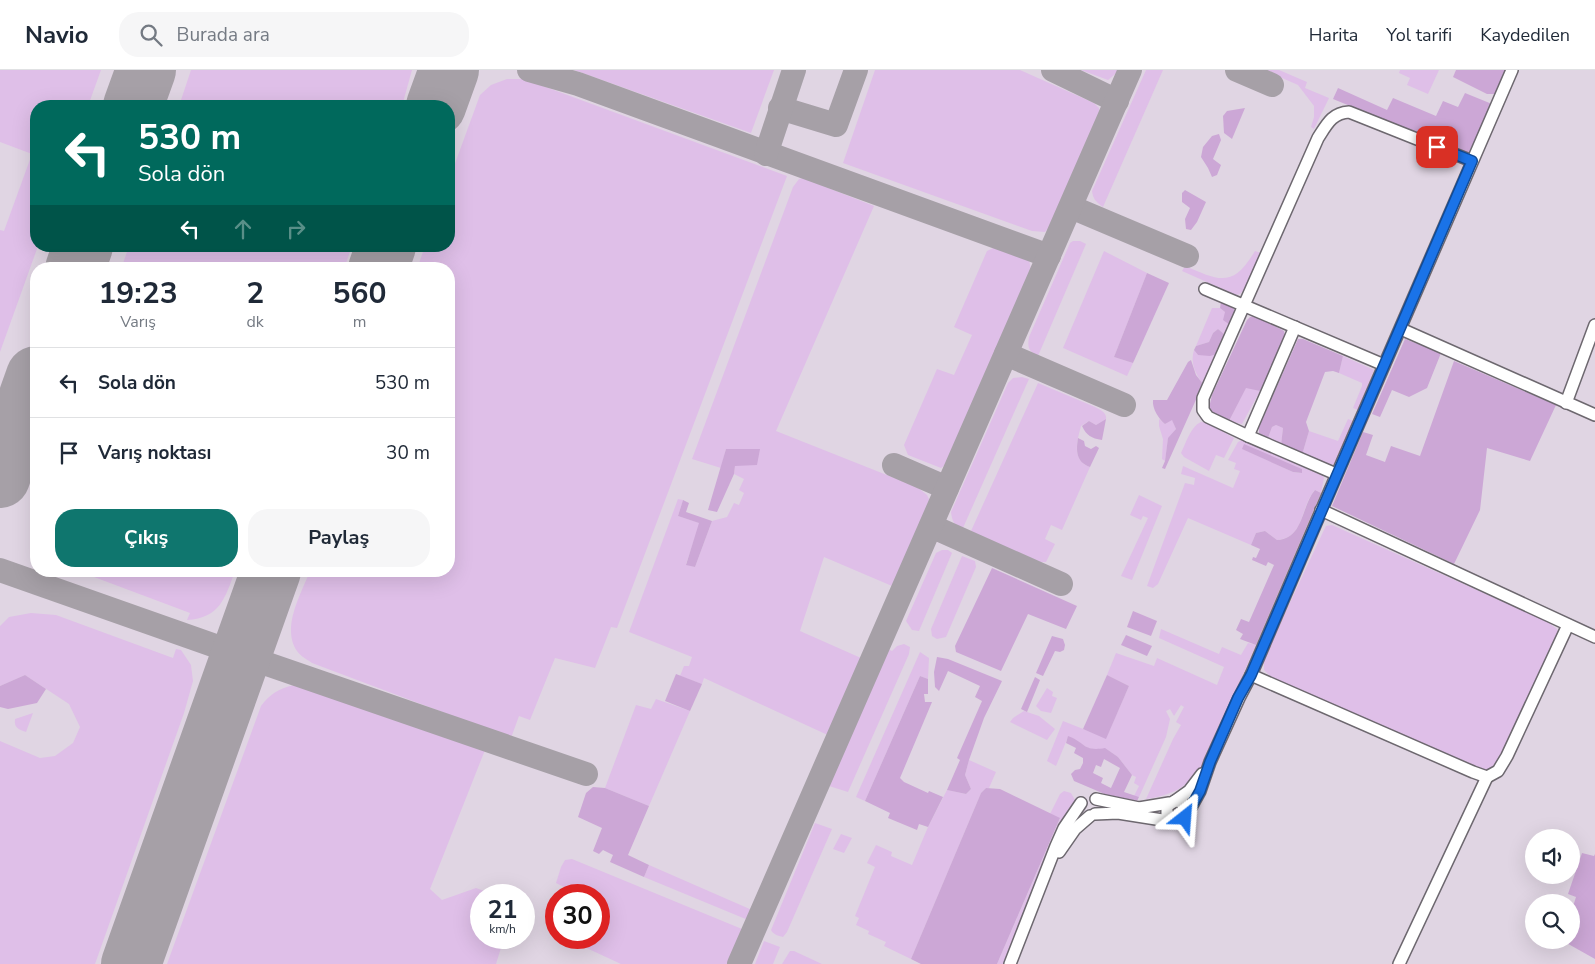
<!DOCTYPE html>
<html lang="tr">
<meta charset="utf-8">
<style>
body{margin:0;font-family:"Nunito Sans",sans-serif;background:#f6f6f7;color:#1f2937;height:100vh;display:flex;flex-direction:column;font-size:19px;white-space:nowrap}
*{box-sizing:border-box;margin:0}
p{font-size:16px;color:#747a83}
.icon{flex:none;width:28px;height:28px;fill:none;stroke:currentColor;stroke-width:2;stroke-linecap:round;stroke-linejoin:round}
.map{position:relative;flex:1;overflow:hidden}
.side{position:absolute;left:30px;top:192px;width:425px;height:315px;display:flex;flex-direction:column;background:#fff;border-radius:20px;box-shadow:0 5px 20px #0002}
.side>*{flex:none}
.top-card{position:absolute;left:30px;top:30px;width:425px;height:152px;border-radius:20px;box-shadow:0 5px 20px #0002;background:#00695c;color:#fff;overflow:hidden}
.buttons{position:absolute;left:1525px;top:759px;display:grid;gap:10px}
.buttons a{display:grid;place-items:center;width:55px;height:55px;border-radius:50%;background:#fff;box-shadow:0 5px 20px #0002;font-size:25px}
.speed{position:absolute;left:470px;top:814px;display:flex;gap:10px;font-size:25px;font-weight:700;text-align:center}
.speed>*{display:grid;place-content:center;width:65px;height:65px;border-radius:50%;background:#fff;box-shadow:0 5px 20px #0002;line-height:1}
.speed small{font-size:12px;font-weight:400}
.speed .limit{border:8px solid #d22;background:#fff;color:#111}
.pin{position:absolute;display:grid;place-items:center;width:42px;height:42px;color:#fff;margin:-21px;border-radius:10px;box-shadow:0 2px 8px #0006}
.me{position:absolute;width:55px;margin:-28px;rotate:28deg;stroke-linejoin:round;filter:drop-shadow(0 0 4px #0008)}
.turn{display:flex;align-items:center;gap:18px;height:105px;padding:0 25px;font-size:22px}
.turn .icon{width:65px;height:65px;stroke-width:2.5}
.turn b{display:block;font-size:35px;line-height:42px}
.lanes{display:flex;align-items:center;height:48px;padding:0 25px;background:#0003;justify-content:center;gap:25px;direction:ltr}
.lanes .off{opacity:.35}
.eta{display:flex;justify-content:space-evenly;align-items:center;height:85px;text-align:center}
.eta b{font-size:30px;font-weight:700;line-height:35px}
.primary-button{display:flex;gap:10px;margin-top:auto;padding:10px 25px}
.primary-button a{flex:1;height:58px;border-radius:20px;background:#0f766e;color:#fff;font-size:20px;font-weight:700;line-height:58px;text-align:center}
.primary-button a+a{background:#f6f6f7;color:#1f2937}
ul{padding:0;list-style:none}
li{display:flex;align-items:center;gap:15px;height:70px;padding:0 25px;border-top:1px solid #e0e1e3}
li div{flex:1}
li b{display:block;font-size:19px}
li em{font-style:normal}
header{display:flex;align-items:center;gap:30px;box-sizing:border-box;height:70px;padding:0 25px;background:#fff;border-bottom:1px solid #e0e1e3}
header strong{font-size:24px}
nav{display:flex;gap:28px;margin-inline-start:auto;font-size:18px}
.search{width:350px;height:45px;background:#f6f6f7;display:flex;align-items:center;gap:12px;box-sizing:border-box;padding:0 18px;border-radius:20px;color:#747a83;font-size:19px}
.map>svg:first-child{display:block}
</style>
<header>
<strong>Navio</strong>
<div class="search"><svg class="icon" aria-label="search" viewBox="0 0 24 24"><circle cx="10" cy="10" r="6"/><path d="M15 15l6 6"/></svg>Burada ara</div>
<nav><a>Harita</a><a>Yol tarifi</a><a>Kaydedilen</a></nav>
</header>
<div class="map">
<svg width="1595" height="894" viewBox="0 0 1595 894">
<rect width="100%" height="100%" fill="#ebe4ec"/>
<!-- built -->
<path fill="#e0d5e3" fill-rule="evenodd" d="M0,0H1595V894H0ZM36,36H449V176H36ZM36,199H449V501H36ZM1534,768H1571V805H1534ZM481,825H524V868H481ZM556,825H599V868H556ZM1534,832H1571V870H1534Z"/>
<!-- green -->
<g fill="#dfbfe8" fill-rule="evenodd">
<path d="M0,0H101L88,36H36V176H38L0,282V160L4,161L32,84L0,72Z"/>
<path d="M191,0H412L402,36H179Z"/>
<path d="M574,0H774L751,63Z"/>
<path d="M875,0H1020L1094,33L1099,38L1100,46L1049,157L1045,162L1032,161L843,93Z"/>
<path d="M1081,0H1120L1108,10Z"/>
<path d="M1146,0H1163L1103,137C1096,132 1093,129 1092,121Z"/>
<path d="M1264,0H1279L1307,12L1305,18L1329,28L1314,59L1311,57L1314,47V36L1298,15Z"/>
<path d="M1400,0H1439L1428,24L1407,15L1410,8L1399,3Z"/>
<path d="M507,9H524L787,106L617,558L611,557L595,598L555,588L530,650L519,646L511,668L312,593C308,590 300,586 297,581C281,558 301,524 310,501H449V199H417L425,176H449V110L480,25L491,15Z"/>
<path d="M803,108L874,136L776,361L917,417L927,425L931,433L892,516L824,487L800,561L861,588L840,639L843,642L832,667L704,608L702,614L680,606L684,596H689L692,587L629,562L678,429L683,430L678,446L700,453L686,494L695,497L712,451L727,447L734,433L739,435L744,423L739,420L744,409L734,404L735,396L726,379L721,398L692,389L793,117L799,109Z"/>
<path d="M1073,171H1080L1086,174L1038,286C1029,282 1027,277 1029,267L1070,173Z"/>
<path d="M129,176H352L344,199H121Z"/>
<path d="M997,176L1005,177L1029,189L1031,201L948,393L941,398L908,385L904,375L937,299L954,305L972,265L954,257L987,181Z"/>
<path d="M1104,181L1147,203L1114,287L1133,293L1127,306L1063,278Z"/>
<path d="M1255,181L1261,183L1244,220L1240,224L1236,225L1182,201L1185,196C1220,211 1233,218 1255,181Z"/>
<path d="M1212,238H1220L1225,242L1230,255L1224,264L1218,259L1213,263L1209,272L1196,276Z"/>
<path d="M1194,280L1198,285L1217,284L1203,314C1195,303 1190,293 1194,280Z"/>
<path d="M1343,286L1374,300L1358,340L1353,338L1362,316V313L1339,303Z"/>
<path d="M1022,307L1029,309L963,458C954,456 952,451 951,442L1008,313L1013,308Z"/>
<path d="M1038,313L1095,337C1100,340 1107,342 1106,349L1096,355L1089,351L1081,356C1077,371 1071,390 1090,397L1062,460L1051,455L1045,469L1055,474L1046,492H1040L979,466L971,461Z"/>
<path d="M1246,317L1260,321L1242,354L1229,351Z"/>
<path d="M1159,349L1165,354L1172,349L1176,359L1168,369L1165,391L1162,389L1163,369L1159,356Z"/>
<path d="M1348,349L1353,351L1334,394L1331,395L1302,385L1309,361L1338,371Z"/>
<path d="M1201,352L1207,353L1234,368L1224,388L1216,385L1209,401L1184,387L1181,383C1186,373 1191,356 1201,352Z"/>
<path d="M1276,355L1283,358L1281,375L1268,368L1272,357Z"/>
<path d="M1242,370L1323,406L1324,408L1321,423L1315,420C1300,436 1305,468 1277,470L1265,461L1256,463L1251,475L1188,448L1158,514L1153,518L1147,516L1185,413L1194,415L1195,408L1181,404L1183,396L1233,418L1240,401L1234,399L1236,393L1228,390L1238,372ZM1244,375L1302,399L1301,403L1293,402L1243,379Z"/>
<path d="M1139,425L1162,436L1132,510L1121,506L1148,448L1143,446L1141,450L1130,445Z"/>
<path d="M1332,455L1546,551L1557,559L1559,565L1503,683L1492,699H1478L1275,611L1264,600V588L1323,462L1326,456Z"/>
<path d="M942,480H948L952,483L919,561L912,560L906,551L936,483Z"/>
<path d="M962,486L975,491L976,497L946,567L937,569L932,566L931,559Z"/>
<path d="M78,501H235C225,528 220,548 187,550L190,543Z"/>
<path d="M31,543L56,545L173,588L176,579L181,580L191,595L193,611L184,643L95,894H0V671L40,688L55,686L73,673L80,657L69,634L25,605L0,616V556L9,547Z"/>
<path d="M1161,559L1219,584L1222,577L1241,585L1248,573L1256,575L1201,700C1183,719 1172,725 1146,729L1173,669L1181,655L1176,652L1184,637L1181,635L1174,646L1170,639L1166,641L1170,649L1166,667L1139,727L1134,726L1139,716L1134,713L1136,707L1132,705L1118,687L1106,679C1083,682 1085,672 1068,667L1056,696L1047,691L1063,651L1106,668L1129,616L1107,605L1116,583L1154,596L1157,588L1217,615L1224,597L1159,568Z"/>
<path d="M904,574L910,577L909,584L848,722L829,716L888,579L892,581L897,576Z"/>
<path d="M920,582L929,588L928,609L920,606L865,731L856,727Z"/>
<path d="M294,615L317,618L485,680L430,819L442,830L476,818L495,825H481V868H504L496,894H167L261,636C270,624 278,619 294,615Z"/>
<path d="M1047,618L1053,622L1052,626L1057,628L1051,643L1041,641L1036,636Z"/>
<path d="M656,629L690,641L649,736L605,718L636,635L651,639Z"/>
<path d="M1024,641L1039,646L1055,659L1047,670L1010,652L1013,648Z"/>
<path d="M33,643L26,662C18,659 14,658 15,649Z"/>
<path d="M969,690L996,702L989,718H986L981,723L911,889L884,876L886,872L868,864L869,861L856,855L859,848L855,846L875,797L867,793L876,775L892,782L891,786L912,795L928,757L947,720L966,724L971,719L965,705Z"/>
<path d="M1064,721L1071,723L1075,730L1004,894H997L1060,749L1050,744L1060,724Z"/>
<path d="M815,753L832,759L787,862L783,867C778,866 773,864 771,860Z"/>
<path d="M841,764L852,768L844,783L833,779Z"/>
<path d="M572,789L742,859L728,894H621L565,868H599V825H570L572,821L556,813L561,797L565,790Z"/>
<path d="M649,795L752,840L748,850L644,807Z"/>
<path d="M764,871L780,877L773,894H755Z"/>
<path d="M790,881H794L822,894H782Z"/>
</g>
<!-- forest -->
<g fill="#cca7d6" fill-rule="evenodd">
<path d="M1456,0H1506L1495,24H1487L1453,7Z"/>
<path d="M1338,18L1387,40L1393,28L1436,46L1443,31L1458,37L1465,23L1492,34L1468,84L1333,29Z"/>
<path d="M1245,38L1232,69L1224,63L1223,46L1227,41Z"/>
<path d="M1219,64L1221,70L1213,89L1221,95L1217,105L1212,107L1208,98L1201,87L1203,77L1212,66Z"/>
<path d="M1185,120L1206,132L1197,152L1191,160L1186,159L1185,149L1190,138L1182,132V123Z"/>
<path d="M1147,203L1169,213L1133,293L1114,287Z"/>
<path d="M1221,232L1231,235L1235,241L1230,255L1223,250L1225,242L1220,238Z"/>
<path d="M1255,246L1284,261L1285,266L1283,274L1260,321L1246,318L1229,351L1216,346L1209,338L1212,325L1247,250L1250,247Z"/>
<path d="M1218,259L1224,264L1217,284L1210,286L1198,285L1194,280L1196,276L1209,272L1213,263Z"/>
<path d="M1298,269H1303L1343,286L1339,303L1333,301L1325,302L1306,352L1309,361L1302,385L1281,375L1283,358L1276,355L1272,357L1268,368L1259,363V357Z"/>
<path d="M1405,269L1441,283L1427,318L1409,327L1392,320L1380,347L1372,344Z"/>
<path d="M1191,290L1196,305L1203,314L1165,399L1162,398L1165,391L1168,368L1176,359L1172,350L1165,354C1159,349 1152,339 1153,330H1167L1188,292Z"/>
<path d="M1454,291L1556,335L1530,391L1487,378L1480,440L1454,494L1332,436L1363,362L1373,365L1366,385L1385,392L1391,376L1420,386Z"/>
<path d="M1106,349L1102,370C1091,368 1087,366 1082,356L1089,351L1096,355Z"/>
<path d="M1078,368L1084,371L1085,376L1091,379L1096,376L1099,378L1090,397C1076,392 1076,381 1078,368Z"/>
<path d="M1244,374L1302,399V403L1293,402L1242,379Z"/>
<path d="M726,379H760L757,395L735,396L734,404L717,442L708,440Z"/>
<path d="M1315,420L1321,423L1256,575L1240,569L1243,564L1236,560L1241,549L1249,552L1274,495L1268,492L1266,496L1252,490L1253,487L1256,488L1260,479L1251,475L1256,463L1265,461L1277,470C1304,469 1301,436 1315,420Z"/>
<path d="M683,430L689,433L686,442L712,451L695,497L686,495L699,453L678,446Z"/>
<path d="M992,498L1077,536L1066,559L1028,544L1001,601L956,582L955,576Z"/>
<path d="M1133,541L1157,551L1151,566L1127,557Z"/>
<path d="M1126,565L1152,576L1147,586L1121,575Z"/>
<path d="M1052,566L1063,569L1065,575L1064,580L1060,582L1055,581L1043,606L1036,603Z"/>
<path d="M937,587L948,589L1002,611L984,648L969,690L965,705L971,719L966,724L947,720L960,690L957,688L982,631L975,627L980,616L948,601L939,621L935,617L934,602Z"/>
<path d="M676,604L702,614L690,641L665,631Z"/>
<path d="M25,605L46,619L37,633L8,639L0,637V616Z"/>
<path d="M1107,605L1129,616L1106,669L1083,659Z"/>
<path d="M920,606L928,609V624H924L925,632H932L900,708L904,712L928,723L929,721L943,727L928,757L919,754L917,760L888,748L890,743L865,731Z"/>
<path d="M1035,607L1040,610L1027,642L1021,639Z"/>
<path d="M1068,666C1085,672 1083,682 1105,678L1118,687L1132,705L1124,722L1139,727L1136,733L1121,731L1074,711L1071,704L1075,700L1080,699L1083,693V688L1074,683L1076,678L1066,673ZM1104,689L1120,698L1111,718L1101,713L1103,708L1093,703L1096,695L1101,697Z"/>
<path d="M593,717L605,718L649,736L628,785L649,795L644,807L610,792L613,785L603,780L599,784L593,781L602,758L578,747L586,723Z"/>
<path d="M986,718L1000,719L1060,748L997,894H921L911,889L981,723Z"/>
<path d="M1582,783L1594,786L1595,784V889L1563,871L1571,870V843L1576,827L1568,824Z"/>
</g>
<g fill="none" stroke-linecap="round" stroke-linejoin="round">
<!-- taxiway -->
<g stroke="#a6a0a7" stroke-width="24">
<path d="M529,0L578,14L1049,186"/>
<path d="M1053,0L1117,31"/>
<path d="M1237,0L1272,15"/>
<path d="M780,38L836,55L856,0"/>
<path d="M766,84L794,0"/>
<path d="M1071,137L1187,186"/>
<path d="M1006,284L1124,335"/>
<path d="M894,395L947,418"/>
<path d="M931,456L1061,514"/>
<path d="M0,500L241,585L586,704"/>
<path d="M739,894L1130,0"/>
</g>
<!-- runway -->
<g stroke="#a6a0a7" stroke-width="60">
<path d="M133,36L146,0"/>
<path d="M436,36L449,0"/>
<path d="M75,199L83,176"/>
<path d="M378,199L386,176"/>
<path d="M0,408L36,306"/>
<path d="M131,894L271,501"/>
</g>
<defs>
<g id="minor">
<path d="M1205,219L1384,295"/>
<path d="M1295,257L1248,366L1336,404"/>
<path d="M1401,259L1595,345"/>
<path d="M1566,333L1595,255"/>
<path d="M1248,366L1208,347L1203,340V328L1318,68C1327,54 1332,43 1349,42L1472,91"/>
<path d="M1321,440L1595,567"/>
<path d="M1251,605L1473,702L1487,707L1498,701L1507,686L1568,555"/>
<path d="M1096,729L1139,738L1169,733"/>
<path d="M1175,731L1189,721L1202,704"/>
<path d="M1095,744L1118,743L1175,752L1182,750L1187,745C1188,736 1183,731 1175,731L1167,736V746L1172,751"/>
<path d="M1185,748L1200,721L1210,692L1239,628L1251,605C1337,403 1424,202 1512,0"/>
<path d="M1059,782L1075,759L1090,746"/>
<path d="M1010,894L1056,776L1064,758L1081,733"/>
<path d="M1399,894L1487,707"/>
</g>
</defs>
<!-- minor casing -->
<use href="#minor" stroke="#6d686f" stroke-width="14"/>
<!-- minor -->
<use href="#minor" stroke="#fff" stroke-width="11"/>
</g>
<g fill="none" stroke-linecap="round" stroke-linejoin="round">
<defs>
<path id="route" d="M1185,748L1200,721L1210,692L1238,628L1251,605C1324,433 1399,263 1472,91L1437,77"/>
</defs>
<!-- route casing -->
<use href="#route" stroke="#114b97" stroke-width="12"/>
<!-- route -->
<use href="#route" stroke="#1a73e8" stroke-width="9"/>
</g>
</svg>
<div class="buttons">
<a><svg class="icon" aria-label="sound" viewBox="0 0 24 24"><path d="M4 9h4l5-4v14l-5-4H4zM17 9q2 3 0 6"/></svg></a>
<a><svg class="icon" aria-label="search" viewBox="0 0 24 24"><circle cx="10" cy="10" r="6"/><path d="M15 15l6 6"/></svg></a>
</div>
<div class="speed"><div>21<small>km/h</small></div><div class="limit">30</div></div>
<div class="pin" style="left:1437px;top:77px;background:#d93025"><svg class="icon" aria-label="arrive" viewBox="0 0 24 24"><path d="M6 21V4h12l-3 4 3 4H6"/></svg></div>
<svg class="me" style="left:1185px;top:748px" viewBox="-20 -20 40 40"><path d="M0-17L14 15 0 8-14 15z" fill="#1a73e8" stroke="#fff" stroke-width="4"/></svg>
<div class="top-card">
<div class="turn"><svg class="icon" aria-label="left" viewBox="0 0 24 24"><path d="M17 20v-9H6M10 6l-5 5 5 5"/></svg><div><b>530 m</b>Sola dön</div></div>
<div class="lanes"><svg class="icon" aria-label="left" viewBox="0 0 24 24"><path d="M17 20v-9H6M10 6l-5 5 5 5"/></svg><svg class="icon off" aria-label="ahead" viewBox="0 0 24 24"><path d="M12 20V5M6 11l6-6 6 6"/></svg><svg class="icon off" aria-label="right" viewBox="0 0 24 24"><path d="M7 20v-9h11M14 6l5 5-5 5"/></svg></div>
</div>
<section class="side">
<div class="eta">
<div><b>19:23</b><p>Varış</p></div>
<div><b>2</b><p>dk</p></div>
<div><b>560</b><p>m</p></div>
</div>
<ul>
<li><svg class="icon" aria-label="left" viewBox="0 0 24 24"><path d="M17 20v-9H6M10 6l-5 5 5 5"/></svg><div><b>Sola dön</b></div><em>530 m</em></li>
<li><svg class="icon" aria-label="arrive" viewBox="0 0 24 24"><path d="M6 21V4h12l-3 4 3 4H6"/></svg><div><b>Varış noktası</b></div><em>30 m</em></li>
</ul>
<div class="primary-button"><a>Çıkış</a><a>Paylaş</a></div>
</section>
</div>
